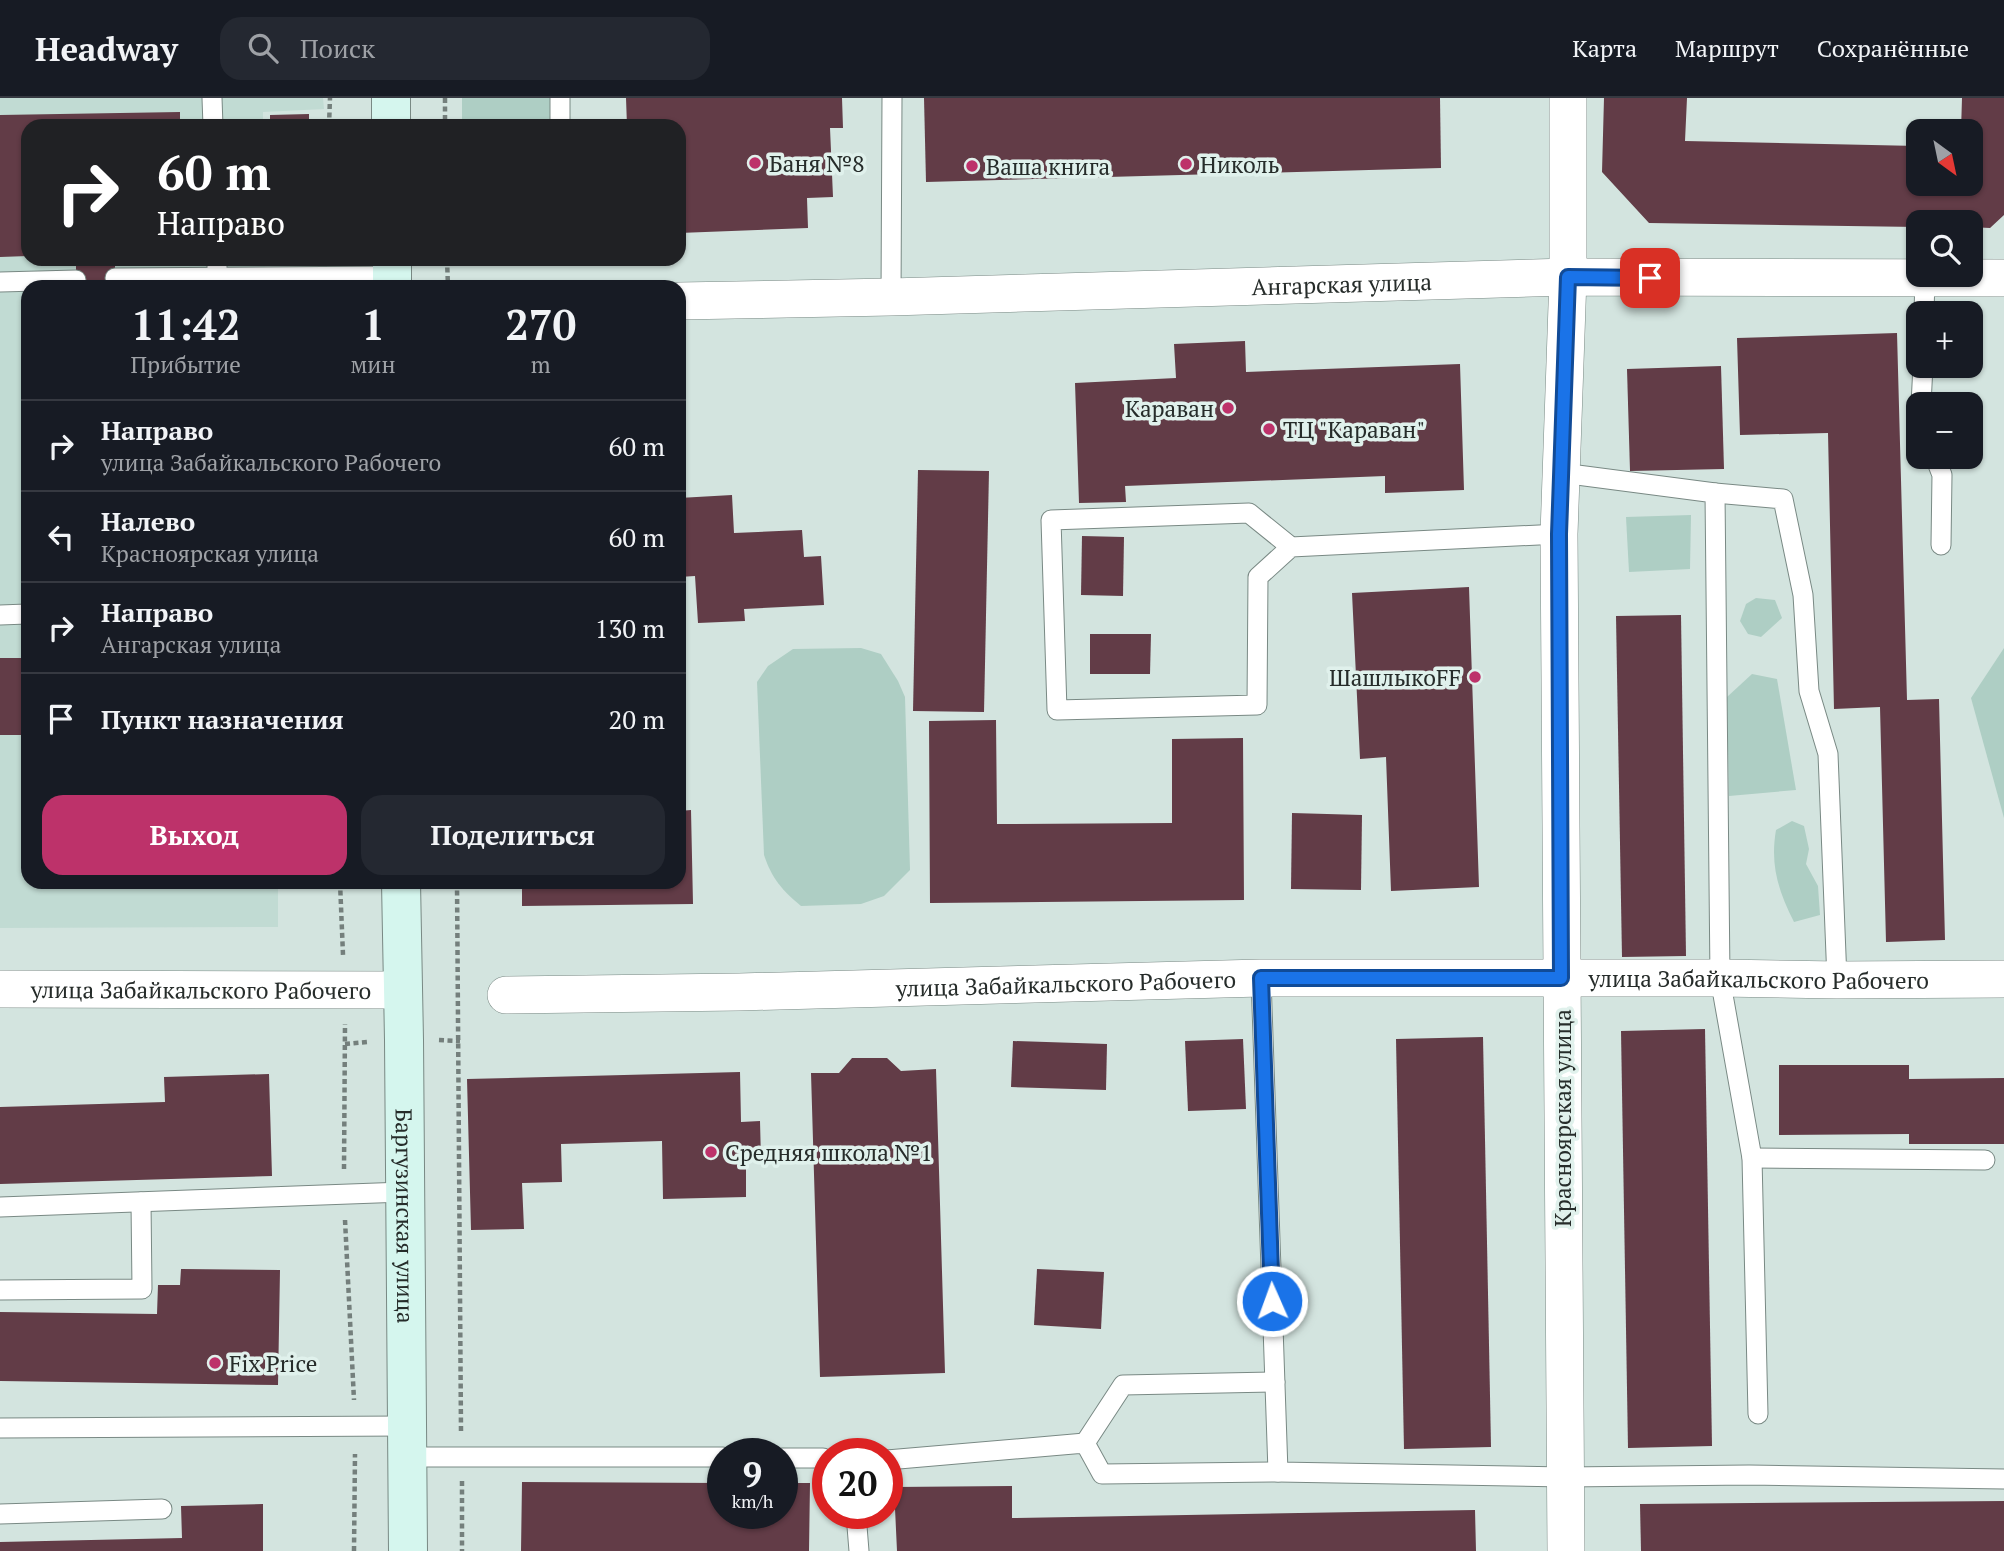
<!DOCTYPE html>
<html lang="ru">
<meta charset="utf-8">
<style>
body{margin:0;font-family:"PT Serif",serif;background:#242831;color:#f1f3f6;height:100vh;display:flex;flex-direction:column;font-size:26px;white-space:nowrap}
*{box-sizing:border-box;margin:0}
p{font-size:23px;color:#9ea1a6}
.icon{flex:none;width:38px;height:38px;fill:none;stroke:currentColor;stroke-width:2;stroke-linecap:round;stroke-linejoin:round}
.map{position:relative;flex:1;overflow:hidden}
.details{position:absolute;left:21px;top:182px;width:665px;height:609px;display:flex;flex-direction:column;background:#171b24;border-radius:21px;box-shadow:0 2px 5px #0004}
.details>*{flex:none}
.top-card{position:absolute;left:21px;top:21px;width:665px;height:147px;border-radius:21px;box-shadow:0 2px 5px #0004;background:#202124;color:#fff;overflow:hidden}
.needle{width:46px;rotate:147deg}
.buttons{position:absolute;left:1906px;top:21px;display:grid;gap:14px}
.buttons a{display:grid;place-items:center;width:77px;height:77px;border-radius:14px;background:#171b24;box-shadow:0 2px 5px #0004;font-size:35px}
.speed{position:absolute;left:707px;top:1340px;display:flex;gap:14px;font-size:35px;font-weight:700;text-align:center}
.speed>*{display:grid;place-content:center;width:91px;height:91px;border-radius:50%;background:#171b24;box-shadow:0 2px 5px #0004;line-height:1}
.speed small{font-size:18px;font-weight:400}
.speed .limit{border:10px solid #d22;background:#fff;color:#111}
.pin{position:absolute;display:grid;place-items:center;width:60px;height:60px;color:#fff;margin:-30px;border-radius:14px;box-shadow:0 4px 10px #0006}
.me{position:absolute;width:77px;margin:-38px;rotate:358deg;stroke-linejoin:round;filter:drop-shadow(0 0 5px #0008)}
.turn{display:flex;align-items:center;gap:24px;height:147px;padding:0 21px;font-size:32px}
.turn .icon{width:91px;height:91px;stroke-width:2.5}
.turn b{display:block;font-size:49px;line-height:60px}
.eta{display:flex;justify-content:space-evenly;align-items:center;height:119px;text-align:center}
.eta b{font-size:42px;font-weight:800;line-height:49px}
.button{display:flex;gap:14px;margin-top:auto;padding:14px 21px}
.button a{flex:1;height:80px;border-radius:21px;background:#bd326a;color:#fff;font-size:28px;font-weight:800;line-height:80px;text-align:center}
.button a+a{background:#242831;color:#f1f3f6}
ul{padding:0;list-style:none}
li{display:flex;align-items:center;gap:21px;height:91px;padding:0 21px;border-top:2px solid #363941}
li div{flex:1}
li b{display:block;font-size:26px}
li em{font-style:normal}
header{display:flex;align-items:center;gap:42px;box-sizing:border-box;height:98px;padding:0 35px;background:#171b24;border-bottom:2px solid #363941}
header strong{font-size:33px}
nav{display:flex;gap:38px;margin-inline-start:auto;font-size:24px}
.search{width:490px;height:63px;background:#242831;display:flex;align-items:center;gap:18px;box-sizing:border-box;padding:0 24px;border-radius:21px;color:#9ea1a6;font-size:26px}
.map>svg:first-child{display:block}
</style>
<header>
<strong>Headway</strong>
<div class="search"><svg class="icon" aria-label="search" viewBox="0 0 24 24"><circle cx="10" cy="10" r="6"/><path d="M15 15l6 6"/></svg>Поиск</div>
<nav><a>Карта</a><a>Маршрут</a><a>Сохранённые</a></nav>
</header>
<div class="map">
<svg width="2004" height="1453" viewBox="0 0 2004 1453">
<rect width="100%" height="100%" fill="#d3e4df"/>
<!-- built -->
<path fill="#c1dbd3" d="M0,0H323L324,11L263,14V28H28V161H265L266,189H28V784H278V829L0,830Z"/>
<!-- green -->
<g fill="#aecec4">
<path d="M462,0H553L554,28H462Z"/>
<path d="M1691,417L1690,471L1629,474L1626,419Z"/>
<path d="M1756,500L1775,502L1782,520L1761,539L1748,536L1740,523L1746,506Z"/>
<path d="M861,550L881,556L898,583L905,599L910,772L884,798L861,806L801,808C782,792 772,781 764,757L757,584L768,568L793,551Z"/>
<path d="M2004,550V720L1971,600Z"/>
<path d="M1752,576L1777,581L1796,692L1729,698L1727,599Z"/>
<path d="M1792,723L1804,728L1809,751L1806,766L1818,788L1820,817L1794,824C1778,792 1770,767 1776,732Z"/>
</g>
<!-- building -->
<g fill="#623c47">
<path d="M626,0H842L843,30H830L833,99L807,100L808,130L679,135V28H627Z"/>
<path d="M924,0H1440L1441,70L926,84Z"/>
<path d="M1604,0H1687L1685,43L1918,48V86H1970V33H1961L1962,0H2004V117L1990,130L1970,129V124H1918V129L1649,125L1602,74Z"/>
<path d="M180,14V28H28V158L0,159V17Z"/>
<path d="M309,16V28H270V17Z"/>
<rect x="76" y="161" width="39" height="28"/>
<path d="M1897,235L1907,602L1939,601L1945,842L1886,844L1880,609L1834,611L1828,335L1740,337L1737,240Z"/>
<path d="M1245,243L1246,274L1460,266L1464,392L1385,395V378L1125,388L1126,404L1079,405L1075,285L1176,280L1174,246Z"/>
<path d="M1721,268L1724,371L1630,373L1627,271Z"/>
<path d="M918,372L989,373L984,614L913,613Z"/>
<path d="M732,397L734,435L802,432L804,459L821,458L824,507L744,511L745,523L698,525L695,478L679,479V400Z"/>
<path d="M1082,438L1124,439L1123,498L1081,497Z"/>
<path d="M1469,489L1479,789L1391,793L1386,659L1360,661L1352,495Z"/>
<path d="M1681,517L1686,858L1622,859L1616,518Z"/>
<path d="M1090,536H1151L1150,576H1090Z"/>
<rect x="0" y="560" width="28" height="77"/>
<path d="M996,622L997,726L1172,725V641L1243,640L1244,802L930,805L929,623Z"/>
<path d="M691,712L693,806L522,808V784H679V713Z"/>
<path d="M1292,715L1362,717L1361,792L1291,791Z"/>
<path d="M1705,931L1712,1348L1628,1350L1621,933Z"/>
<path d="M1483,939L1491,1349L1404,1351L1396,941Z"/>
<path d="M1243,941L1246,1011L1188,1013L1185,943Z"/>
<path d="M1013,943L1107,946L1106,992L1011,989Z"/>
<path d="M852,960H887L901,973L936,971L945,1275L820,1279L811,975H839Z"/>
<path d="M1779,967H1909V981L2004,980V1046H1909V1036L1779,1037Z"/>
<path d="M740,974L741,1024L760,1023L761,1062H746V1099L663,1101L662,1043L561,1046L562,1084L522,1085L524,1131L471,1132L467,981Z"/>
<path d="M269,976L272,1078L0,1086V1009L165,1004L164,979Z"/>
<path d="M181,1171L280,1172L278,1287L0,1283V1214L157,1216L158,1187H180Z"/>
<path d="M1037,1171L1104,1174L1101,1231L1034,1227Z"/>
<path d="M522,1384L723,1385V1416H782V1385H810L809,1453H521Z"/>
<path d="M1012,1388V1420L1475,1412L1476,1453H897L894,1389Z"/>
<path d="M2004,1403V1453H1641L1640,1406Z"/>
<path d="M263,1406V1453H0V1444L182,1440L181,1408Z"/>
</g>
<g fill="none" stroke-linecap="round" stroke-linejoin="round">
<defs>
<g id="lane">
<path d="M212,0L213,28"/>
<path d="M560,0V28"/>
<path d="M217,161V180"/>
<path d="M115,180L392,178"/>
<path d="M0,184L76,182"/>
<path d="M891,199L892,0"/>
<path d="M1924,215L1925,180"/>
<path d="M1921,306L1923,268"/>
<path d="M1935,359L1942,377L1941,447"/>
<path d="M1562,375L1715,395L1720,880L1752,1060L1758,1316"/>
<path d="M1715,395L1783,401L1803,497L1809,593L1828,656L1837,882"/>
<path d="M1291,449L1249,415L1051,422L1057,612L1257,607L1258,479L1291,449L1559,436"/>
<path d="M0,517L27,516"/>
<path d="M1261,880L1278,1374L1565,1379L1749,1377L2004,1381"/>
<path d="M1752,1060L1985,1062"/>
<path d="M0,1109L404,1094"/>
<path d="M0,1192L142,1191L141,1104"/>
<path d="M0,1330L407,1328"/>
<path d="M1085,1345L1123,1287L1275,1284"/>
<path d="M407,1359H723"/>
<path d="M782,1360H823L828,1364"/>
<path d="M887,1362L1085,1345L1102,1376L1278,1374"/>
<path d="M0,1416L162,1411"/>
<path d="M856,1416L859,1453"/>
</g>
<g id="street">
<path id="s1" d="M679,203L891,199L1568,179L2004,180"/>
<path id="s2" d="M0,891L402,892"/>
<path id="s3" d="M506,897L739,894L1261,880H1720L1837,882L2004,881"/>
<path d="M1566,1453L1559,436L1568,179V0"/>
</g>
<g id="secondary">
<path d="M391,0V28"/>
<path d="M392,161V189"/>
<path id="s4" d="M401,784L404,942L408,1453"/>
</g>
</defs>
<!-- lane casing -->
<use href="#lane" stroke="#798984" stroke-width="21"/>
<!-- street casing -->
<use href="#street" stroke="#798984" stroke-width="38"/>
<!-- secondary casing -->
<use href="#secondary" stroke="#798984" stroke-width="40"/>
<!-- path -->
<g stroke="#747f7c" stroke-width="4.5" stroke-dasharray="5 3.5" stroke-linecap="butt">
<path d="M445,0V28"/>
<path d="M329,28L330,0"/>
<path d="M447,161L448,189"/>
<path d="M340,784L343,857"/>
<path d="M457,784L461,1333"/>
<path d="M439,942L460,943"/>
<path d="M345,946L368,944"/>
<path d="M344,1071L345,926"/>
<path d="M345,1122L354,1302"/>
<path d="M462,1383V1453"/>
<path d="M354,1453L355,1356"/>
</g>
<!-- lane -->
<use href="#lane" stroke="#fff" stroke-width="19"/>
<!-- street -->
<use href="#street" stroke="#fff" stroke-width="37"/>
<!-- secondary -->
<use href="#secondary" stroke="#d5f6ee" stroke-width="38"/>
</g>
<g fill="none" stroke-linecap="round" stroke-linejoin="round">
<defs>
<path id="route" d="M1272,1203L1261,880H1561L1559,436L1568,179L1650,180"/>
</defs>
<!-- route casing -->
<use href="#route" stroke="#114b97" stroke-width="18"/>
<!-- route -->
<use href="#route" stroke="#1a73e8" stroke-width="12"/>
</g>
<!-- markers -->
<g fill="#bd326a" stroke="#e0f1ec" stroke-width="2.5">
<circle cx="755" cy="65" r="7"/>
<circle cx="1186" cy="66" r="7"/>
<circle cx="972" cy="68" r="7"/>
<circle cx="1228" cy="310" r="7"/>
<circle cx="1269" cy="331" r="7"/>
<circle cx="1475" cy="579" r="7"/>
<circle cx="711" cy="1054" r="7"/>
<circle cx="215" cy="1265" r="7"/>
</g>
<g text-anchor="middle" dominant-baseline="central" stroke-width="7" stroke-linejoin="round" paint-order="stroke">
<!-- poi labels -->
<g font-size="23" fill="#262c2a" stroke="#e0f1ec" text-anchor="start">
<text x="769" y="65">Баня №8</text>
<text x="1200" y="66">Николь</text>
<text x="986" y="68">Ваша книга</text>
<text x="1214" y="310" text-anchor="end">Караван</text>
<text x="1283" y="331">ТЦ "Караван"</text>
<text x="1461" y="579" text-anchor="end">ШашлыкоFF</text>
<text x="725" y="1054">Средняя школа №1</text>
<text x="229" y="1265">Fix Price</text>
</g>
<!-- street labels -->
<g font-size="23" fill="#262c2a" stroke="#e0f1ec">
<text stroke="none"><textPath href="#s1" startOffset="663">Ангарская улица</textPath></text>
<text stroke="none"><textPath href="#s3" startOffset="1253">улица Забайкальского Рабочего</textPath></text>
<text stroke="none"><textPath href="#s3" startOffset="560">улица Забайкальского Рабочего</textPath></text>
<text stroke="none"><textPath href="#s2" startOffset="201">улица Забайкальского Рабочего</textPath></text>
<text transform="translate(1562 1020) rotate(-90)">Красноярская улица</text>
<text stroke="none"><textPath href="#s4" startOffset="334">Баргузинская улица</textPath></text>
</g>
</g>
</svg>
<div class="buttons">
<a><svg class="needle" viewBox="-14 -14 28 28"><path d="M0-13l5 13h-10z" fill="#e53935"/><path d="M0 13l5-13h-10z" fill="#9ea1a6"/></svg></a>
<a><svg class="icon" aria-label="search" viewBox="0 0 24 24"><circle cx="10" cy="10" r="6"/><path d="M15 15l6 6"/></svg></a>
<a>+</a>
<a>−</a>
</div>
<div class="speed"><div>9<small>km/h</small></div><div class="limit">20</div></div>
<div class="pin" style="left:1650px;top:180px;background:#d93025"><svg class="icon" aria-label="arrive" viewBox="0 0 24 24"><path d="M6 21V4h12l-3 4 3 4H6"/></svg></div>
<svg class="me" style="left:1272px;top:1203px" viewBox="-20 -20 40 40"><circle r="17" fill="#1a73e8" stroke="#fff" stroke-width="3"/><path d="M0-11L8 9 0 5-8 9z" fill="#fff"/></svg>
<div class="top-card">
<div class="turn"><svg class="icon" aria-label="right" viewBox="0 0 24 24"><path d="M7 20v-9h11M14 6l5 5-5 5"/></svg><div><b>60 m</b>Направо</div></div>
</div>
<section class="details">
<div class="eta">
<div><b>11:42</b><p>Прибытие</p></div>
<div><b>1</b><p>мин</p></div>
<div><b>270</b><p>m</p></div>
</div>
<ul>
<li><svg class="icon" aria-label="right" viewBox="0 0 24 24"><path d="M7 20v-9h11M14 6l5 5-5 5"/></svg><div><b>Направо</b><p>улица Забайкальского Рабочего</p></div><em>60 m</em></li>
<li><svg class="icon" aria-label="left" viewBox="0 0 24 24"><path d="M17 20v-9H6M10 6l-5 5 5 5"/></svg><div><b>Налево</b><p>Красноярская улица</p></div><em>60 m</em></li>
<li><svg class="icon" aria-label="right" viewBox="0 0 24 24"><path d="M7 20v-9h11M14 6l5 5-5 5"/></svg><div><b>Направо</b><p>Ангарская улица</p></div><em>130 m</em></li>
<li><svg class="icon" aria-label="arrive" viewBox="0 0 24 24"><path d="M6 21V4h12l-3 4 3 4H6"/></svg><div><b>Пункт назначения</b></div><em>20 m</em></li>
</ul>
<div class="button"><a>Выход</a><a>Поделиться</a></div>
</section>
</div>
